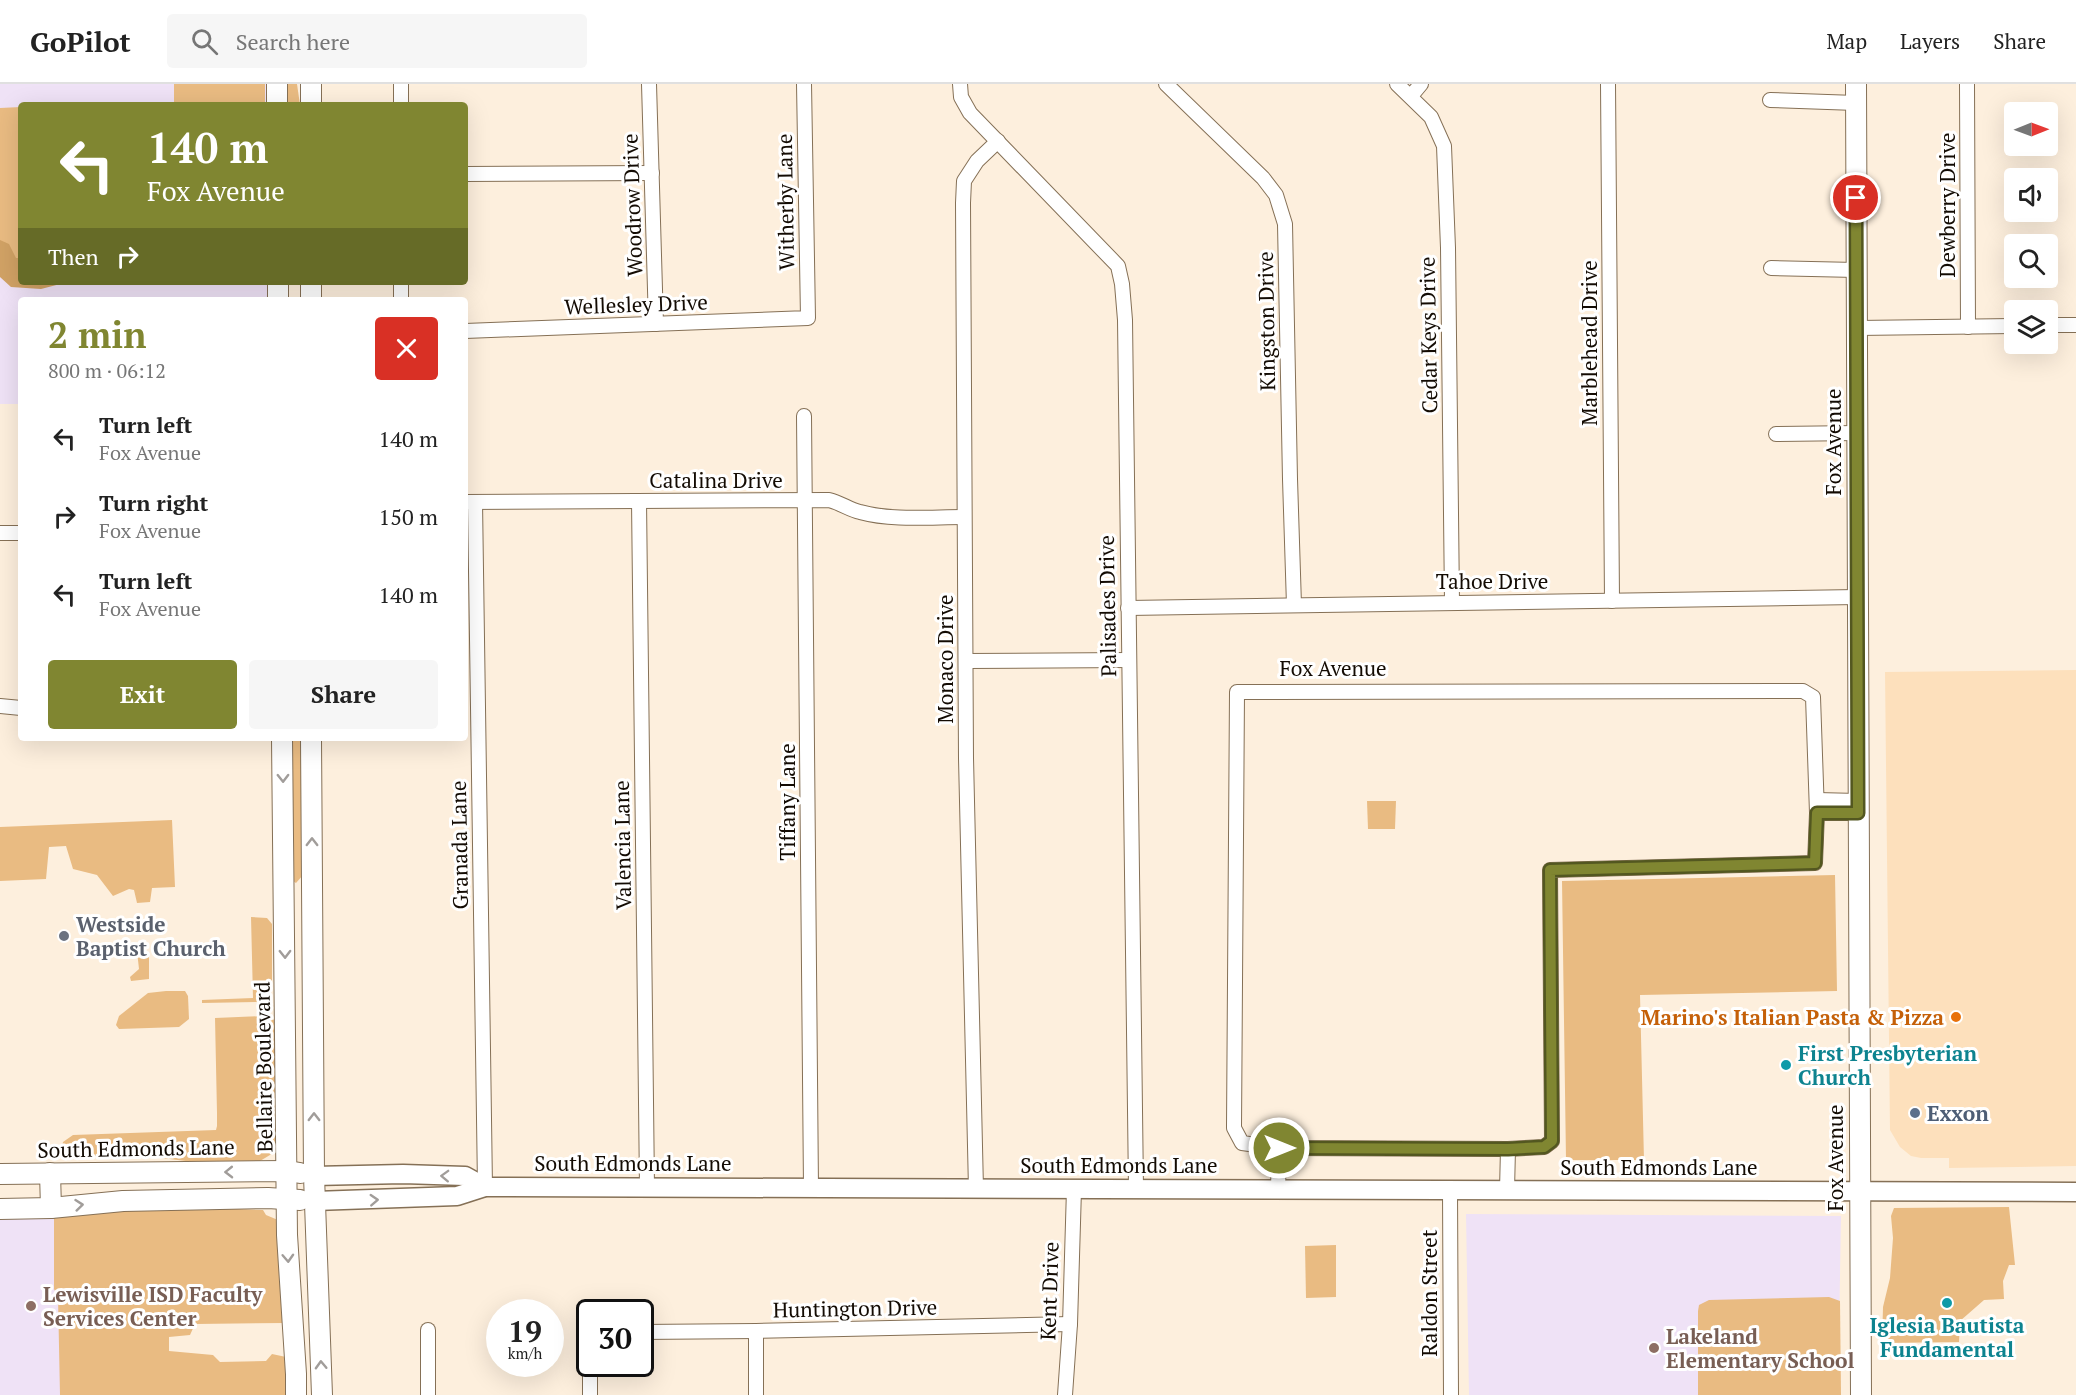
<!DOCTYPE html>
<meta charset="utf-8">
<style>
body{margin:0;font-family:"PT Serif",serif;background:#f6f6f6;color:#222;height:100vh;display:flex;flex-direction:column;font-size:22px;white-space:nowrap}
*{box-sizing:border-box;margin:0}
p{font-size:20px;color:#767676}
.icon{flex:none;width:33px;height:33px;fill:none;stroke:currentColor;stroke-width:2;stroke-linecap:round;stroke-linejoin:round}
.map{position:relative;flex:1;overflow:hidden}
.sheet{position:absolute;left:18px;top:213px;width:450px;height:444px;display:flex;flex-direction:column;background:#fff;border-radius:6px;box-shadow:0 6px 24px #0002}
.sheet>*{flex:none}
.guide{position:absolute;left:18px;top:18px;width:450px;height:183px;border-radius:6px;box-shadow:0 6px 24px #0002;background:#808631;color:#fff;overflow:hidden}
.needle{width:39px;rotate:89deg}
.controls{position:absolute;left:2004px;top:18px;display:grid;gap:12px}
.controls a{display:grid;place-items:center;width:54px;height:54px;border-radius:6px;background:#fff;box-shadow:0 6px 24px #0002;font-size:30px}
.speed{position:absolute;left:486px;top:1215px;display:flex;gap:12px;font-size:30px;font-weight:700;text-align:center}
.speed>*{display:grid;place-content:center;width:78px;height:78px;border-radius:50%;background:#fff;box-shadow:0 6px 24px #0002;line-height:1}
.speed small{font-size:15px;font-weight:400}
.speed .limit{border:3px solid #111;border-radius:9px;background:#fff;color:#111}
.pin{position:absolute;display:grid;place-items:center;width:51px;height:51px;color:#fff;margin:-26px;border:3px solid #fff;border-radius:50%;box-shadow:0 2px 6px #0007}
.me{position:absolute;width:66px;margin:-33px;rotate:90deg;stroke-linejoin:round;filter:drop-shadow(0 0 4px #0008)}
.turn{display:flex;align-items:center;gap:21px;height:126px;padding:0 30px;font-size:27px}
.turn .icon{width:78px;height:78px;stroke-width:2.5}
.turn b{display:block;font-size:42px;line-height:51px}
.then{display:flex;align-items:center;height:57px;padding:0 30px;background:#0003;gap:12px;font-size:22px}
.round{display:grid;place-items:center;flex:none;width:63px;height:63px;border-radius:6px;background:#f6f6f6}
.summary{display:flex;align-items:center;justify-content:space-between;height:102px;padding:0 30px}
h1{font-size:36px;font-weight:700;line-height:45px;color:#808631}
.action{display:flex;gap:12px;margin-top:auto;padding:12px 30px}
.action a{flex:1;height:69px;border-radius:6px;background:#808631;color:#fff;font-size:24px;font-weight:700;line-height:69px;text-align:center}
.action a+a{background:#f6f6f6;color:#222}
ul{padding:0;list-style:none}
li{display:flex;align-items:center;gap:18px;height:78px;padding:0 30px}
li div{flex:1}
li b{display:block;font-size:22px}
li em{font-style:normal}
header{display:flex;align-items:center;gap:36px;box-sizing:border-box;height:84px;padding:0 30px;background:#fff;border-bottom:2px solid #e0e0e0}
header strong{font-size:28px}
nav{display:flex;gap:33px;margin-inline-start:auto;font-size:21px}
.search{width:420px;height:54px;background:#f6f6f6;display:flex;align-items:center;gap:15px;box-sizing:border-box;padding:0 21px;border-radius:6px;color:#767676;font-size:22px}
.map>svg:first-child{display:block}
</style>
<header>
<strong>GoPilot</strong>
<div class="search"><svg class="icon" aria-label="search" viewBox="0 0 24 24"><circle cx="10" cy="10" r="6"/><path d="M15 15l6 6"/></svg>Search here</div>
<nav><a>Map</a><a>Layers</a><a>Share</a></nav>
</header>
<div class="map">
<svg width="2076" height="1311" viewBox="0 0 2076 1311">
<rect width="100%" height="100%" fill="#fdefdd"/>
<!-- built -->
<path fill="#fde0bc" d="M2076,586V1082L1949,1084V1074H1921L1911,1072L1900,1063L1890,1046L1885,588Z"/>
<!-- education -->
<g fill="#efe2f6">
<path d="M0,0H268V21H21V198H269V216H21V320H0Z"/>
<path d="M1466,1130L1841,1132L1838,1311H1469Z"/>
<path d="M0,1133H61L63,1311H0Z"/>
</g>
<!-- green -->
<g fill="#e9bb82">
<rect x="174" y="0" width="91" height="21"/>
<path d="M287,0H297L300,21H287Z"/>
<path d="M21,23V193L0,189V24Z"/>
<path d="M292,654H304L303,791L296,799L293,797Z"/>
<path d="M1367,717H1396L1395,745H1368Z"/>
<path d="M172,736L175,803L152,804L150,818L137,819L134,806L129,805L113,812L97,791L73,785L66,762L49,763L46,795L0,797V743Z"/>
<path d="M1835,791L1837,907L1640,911L1644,1076H1566L1562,797Z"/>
<path d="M251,833L267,834L272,840V906C269,915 266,917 257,918L202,919V916L253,914Z"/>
<path d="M137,867L149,868V895L131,897L130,893L139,885Z"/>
<path d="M166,907H185L188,912L189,935L179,943L119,945L116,941L119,932L148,909Z"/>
<path d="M265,932C273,934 276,936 278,945L275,1068L260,1077L238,1078H194L145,1072H76L67,1070L62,1062L63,1058L73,1051L216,1046L217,1042V1029L215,934Z"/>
<path d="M2009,1123L2015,1181H2009L2003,1197L2004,1215L1984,1216L1960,1237L1959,1258L1882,1259L1883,1223L1890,1194L1893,1154L1891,1132L1894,1124Z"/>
<path d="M214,1124L263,1126L266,1131L278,1136L277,1156L285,1239L195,1240L190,1251L169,1253V1267L213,1271L220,1278L266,1277L272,1270L286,1273L288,1311H60L58,1213L54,1205V1127Z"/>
<path d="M1336,1161V1213L1306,1214L1305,1162Z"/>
<path d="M1829,1213L1840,1217L1841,1311H1698V1227L1699,1221L1709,1216Z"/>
</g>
<!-- forest -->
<path fill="#d1a265" d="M0,156L9,160L16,174H21V198H68L41,205L11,203L0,193Z"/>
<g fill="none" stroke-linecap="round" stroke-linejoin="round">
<defs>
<g id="minor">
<path d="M401,0V21"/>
<path d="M649,0L656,240"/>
<path d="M960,0L961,13L970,29L1118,182L1122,200L1125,236L1136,1105"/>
<path d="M1166,0L1263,94L1276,111L1285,140L1290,395L1294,521"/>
<path d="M1397,0L1431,33L1444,62L1448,164L1452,518"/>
<path d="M1608,0L1612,517"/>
<path d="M1967,0L1968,243"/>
<path d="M1411,12L1421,0"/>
<path d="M1770,16L1856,19"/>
<path d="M465,90L652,89"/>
<path d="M1771,184L1856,186"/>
<path d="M401,216V198"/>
<path d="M2048,241H2076"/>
<path d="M1857,244L2014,242"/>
<path d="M465,247L808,234L804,0"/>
<path d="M804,332L811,1104"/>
<path d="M1776,350L1857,349"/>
<path d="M639,417L647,1103"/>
<path d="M465,418L829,416C841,419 850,426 860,428C893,437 930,433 964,433"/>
<path d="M475,418L485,1103"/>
<path d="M0,449H21"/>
<path d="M1128,524L1857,513"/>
<path d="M967,577L1129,576"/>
<path d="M1803,607L1813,613L1817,729L1815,779L1550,786L1552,1057L1544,1063L1508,1065L1279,1064L1242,1059L1234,1044L1237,608Z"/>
<path d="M0,622L21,624"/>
<path d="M1817,716L1858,717"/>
<path d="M1817,729H1858"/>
<path d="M976,1105L966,674L963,119L964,97L977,77L998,57"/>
<path d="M1278,1106L1279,1064"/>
<path d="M1450,1106L1451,1311"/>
<path d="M1507,1106L1508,1065"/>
<path d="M428,1246V1311"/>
<path d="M640,1248L756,1247L1070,1240"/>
<path d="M590,1280V1311"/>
<path d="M756,1311V1247"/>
<path d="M1065,1311L1070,1240L1074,1105"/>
</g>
<g id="tertiary">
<path d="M314,1092L403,1090L465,1092L485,1103"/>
<path d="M315,1117L457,1112L485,1103L2076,1108"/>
</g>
<g id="secondary">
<path d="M277,0V21"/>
<path d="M311,0V21"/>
<path d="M1856,0L1861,1311"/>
<path d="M278,198V216"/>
<path d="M311,198V216"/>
<path d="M282,654L287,1151L296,1290V1311"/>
<path d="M311,654L314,1092L322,1311"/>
<path d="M50,1089L51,1124"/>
<path d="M0,1090L288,1087L300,1089"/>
<path d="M0,1125L51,1124L123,1117L268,1114L300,1116"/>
</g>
</defs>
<!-- minor casing -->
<use href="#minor" stroke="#857056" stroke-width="16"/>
<!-- tertiary casing -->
<use href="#tertiary" stroke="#857056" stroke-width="21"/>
<!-- secondary casing -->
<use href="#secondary" stroke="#857056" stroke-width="22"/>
<!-- minor -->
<use href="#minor" stroke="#fff" stroke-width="14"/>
<!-- tertiary -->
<use href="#tertiary" stroke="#fff" stroke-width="18"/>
<!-- secondary -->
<use href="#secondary" stroke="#fff" stroke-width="20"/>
</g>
<!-- one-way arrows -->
<defs><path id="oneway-chevron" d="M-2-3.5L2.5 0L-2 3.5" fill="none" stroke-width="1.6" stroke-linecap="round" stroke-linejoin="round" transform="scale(1.5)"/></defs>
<g stroke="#a19d9a">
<use href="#oneway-chevron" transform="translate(283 694) rotate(89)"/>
<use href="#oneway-chevron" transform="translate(312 758) rotate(-90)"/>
<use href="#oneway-chevron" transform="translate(285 870) rotate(89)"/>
<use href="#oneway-chevron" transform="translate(314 1033) rotate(-90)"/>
<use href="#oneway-chevron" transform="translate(229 1088) rotate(179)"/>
<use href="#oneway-chevron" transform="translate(445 1092) rotate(-178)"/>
<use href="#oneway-chevron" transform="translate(374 1116) rotate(-3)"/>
<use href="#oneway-chevron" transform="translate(79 1121) rotate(-6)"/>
<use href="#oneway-chevron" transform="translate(288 1174) rotate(87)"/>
<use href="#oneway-chevron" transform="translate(321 1281) rotate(-92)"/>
</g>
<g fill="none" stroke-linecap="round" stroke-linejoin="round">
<defs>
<path id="route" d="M1279,1064L1508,1065L1544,1063L1552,1057L1550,786L1815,779L1817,729H1858L1856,114"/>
</defs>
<!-- route casing -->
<use href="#route" stroke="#535720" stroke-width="15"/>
<!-- route -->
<use href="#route" stroke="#808631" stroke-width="10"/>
</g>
<!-- markers -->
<circle fill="#6b7280" stroke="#fff" stroke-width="2" cx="64" cy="852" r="6"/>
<circle fill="#e8710a" stroke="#fff" stroke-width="2" cx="1956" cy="933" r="6"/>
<g fill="#0f9aa8" stroke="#fff" stroke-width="2">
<circle cx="1786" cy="981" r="6"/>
<circle cx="1947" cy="1219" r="6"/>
</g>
<circle fill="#5c6f8a" stroke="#fff" stroke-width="2" cx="1915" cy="1029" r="6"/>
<g fill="#8d6e63" stroke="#fff" stroke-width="2">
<circle cx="31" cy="1222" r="6"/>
<circle cx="1654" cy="1264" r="6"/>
</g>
<g text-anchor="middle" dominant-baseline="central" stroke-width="6" stroke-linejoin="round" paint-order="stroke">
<!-- street labels -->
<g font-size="21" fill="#130b03" stroke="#fff">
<text transform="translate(785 118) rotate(-91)">Witherby Lane</text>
<text transform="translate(632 121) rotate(-92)">Woodrow Drive</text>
<text transform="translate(1947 121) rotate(-90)">Dewberry Drive</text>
<text transform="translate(636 220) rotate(-2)">Wellesley Drive</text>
<text transform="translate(1266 237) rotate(-91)">Kingston Drive</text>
<text transform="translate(1428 251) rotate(-91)">Cedar Keys Drive</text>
<text transform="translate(1589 259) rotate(-90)">Marblehead Drive</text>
<text transform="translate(1833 358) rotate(-90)">Fox Avenue</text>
<text x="716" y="396">Catalina Drive</text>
<text x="1492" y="497">Tahoe Drive</text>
<text transform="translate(1107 522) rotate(-91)">Palisades Drive</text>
<text transform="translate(945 575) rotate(-90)">Monaco Drive</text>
<text x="1333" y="584">Fox Avenue</text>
<text transform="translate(787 718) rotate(-90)">Tiffany Lane</text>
<text transform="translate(459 761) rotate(-91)">Granada Lane</text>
<text transform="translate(622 761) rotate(-91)">Valencia Lane</text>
<text transform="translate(263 983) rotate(-91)">Bellaire Boulevard</text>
<text transform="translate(136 1064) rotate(-1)">South Edmonds Lane</text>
<text transform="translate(1835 1074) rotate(-90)">Fox Avenue</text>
<text x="633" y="1079">South Edmonds Lane</text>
<text x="1119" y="1081">South Edmonds Lane</text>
<text x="1659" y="1083">South Edmonds Lane</text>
<text transform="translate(1049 1207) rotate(-88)">Kent Drive</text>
<text transform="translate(1429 1209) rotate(-90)">Raldon Street</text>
<text transform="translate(855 1224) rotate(-1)">Huntington Drive</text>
</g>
<!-- worship labels -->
<g font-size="21" font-weight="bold" fill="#5b616d" stroke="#fff" text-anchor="start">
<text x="76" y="840">Westside<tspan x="76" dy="24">Baptist Church</tspan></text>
</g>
<!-- food labels -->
<g font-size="21" font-weight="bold" fill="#c56008" stroke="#fff" text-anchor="end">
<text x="1944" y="933">Marino's Italian Pasta &amp; Pizza</text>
</g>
<!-- culture labels -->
<g font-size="21" font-weight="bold" fill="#0d838f" stroke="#fff" text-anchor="start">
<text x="1798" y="969">First Presbyterian<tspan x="1798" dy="24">Church</tspan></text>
<text x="1947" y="1241" text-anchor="middle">Iglesia Bautista<tspan x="1947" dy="24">Fundamental</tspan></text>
</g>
<!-- service labels -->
<g font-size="21" font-weight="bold" fill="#4e5e75" stroke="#fff" text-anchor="start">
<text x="1927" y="1029">Exxon</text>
</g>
<!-- education labels -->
<g font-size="21" font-weight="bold" fill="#785e54" stroke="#fff" text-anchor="start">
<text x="43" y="1210">Lewisville ISD Faculty<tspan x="43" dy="24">Services Center</tspan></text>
<text x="1666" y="1252">Lakeland<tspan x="1666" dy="24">Elementary School</tspan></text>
</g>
</g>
</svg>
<div class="controls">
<a><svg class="needle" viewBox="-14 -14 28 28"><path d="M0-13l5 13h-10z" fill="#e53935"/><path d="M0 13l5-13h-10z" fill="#767676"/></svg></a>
<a><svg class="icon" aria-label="sound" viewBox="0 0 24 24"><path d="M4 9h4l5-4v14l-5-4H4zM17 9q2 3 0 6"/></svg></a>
<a><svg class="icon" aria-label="search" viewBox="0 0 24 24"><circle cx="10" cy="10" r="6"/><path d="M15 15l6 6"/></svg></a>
<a><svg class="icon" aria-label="layers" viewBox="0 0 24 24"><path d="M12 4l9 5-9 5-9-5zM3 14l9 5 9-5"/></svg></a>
</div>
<div class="speed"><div>19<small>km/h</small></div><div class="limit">30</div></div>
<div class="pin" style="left:1856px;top:114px;background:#d93025"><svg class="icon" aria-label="arrive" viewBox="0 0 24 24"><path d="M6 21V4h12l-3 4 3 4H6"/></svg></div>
<svg class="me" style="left:1279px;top:1064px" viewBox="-20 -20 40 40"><circle r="17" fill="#808631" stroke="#fff" stroke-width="3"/><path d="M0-11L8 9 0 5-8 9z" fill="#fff"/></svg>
<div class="guide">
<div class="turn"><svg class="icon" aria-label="left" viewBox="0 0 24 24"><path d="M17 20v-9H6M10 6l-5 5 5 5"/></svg><div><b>140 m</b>Fox Avenue</div></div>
<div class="then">Then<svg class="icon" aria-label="right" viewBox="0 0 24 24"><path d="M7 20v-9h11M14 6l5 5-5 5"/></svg></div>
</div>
<section class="sheet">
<div class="summary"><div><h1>2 min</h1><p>800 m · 06:12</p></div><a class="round" style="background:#d93025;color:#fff"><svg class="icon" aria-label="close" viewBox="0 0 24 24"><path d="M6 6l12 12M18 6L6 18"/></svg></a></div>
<ul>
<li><svg class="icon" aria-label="left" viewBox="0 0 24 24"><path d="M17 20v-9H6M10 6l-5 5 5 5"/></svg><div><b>Turn left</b><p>Fox Avenue</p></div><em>140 m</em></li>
<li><svg class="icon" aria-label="right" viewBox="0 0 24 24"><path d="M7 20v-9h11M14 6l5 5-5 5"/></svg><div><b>Turn right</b><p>Fox Avenue</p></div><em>150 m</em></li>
<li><svg class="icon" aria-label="left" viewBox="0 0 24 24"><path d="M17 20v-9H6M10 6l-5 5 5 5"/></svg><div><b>Turn left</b><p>Fox Avenue</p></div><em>140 m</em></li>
</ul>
<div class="action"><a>Exit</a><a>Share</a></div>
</section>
</div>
